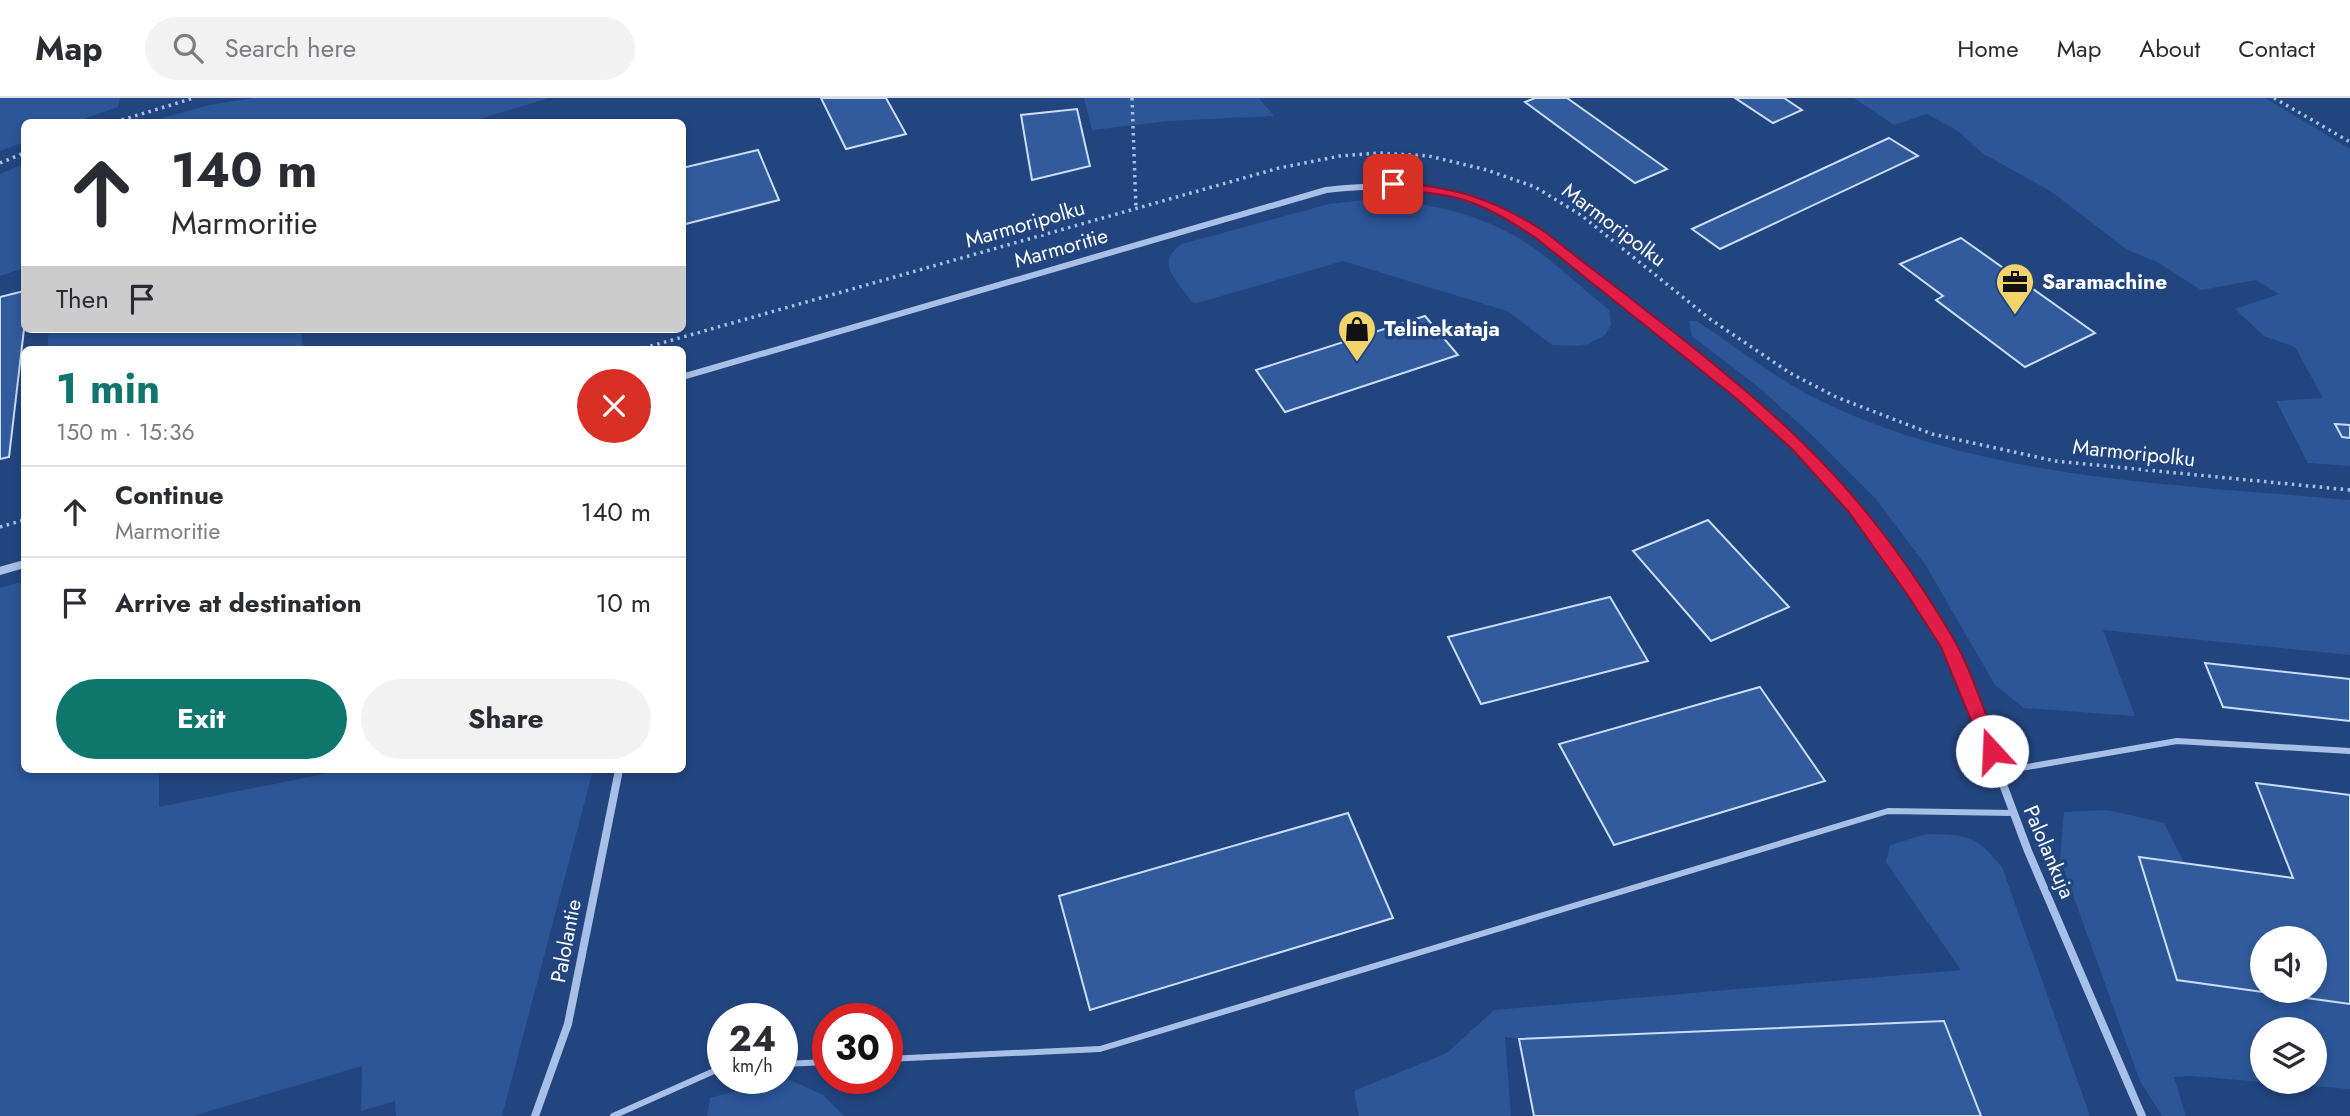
<!DOCTYPE html>
<meta charset="utf-8">
<style>
body{margin:0;font-family:Jost,sans-serif;background:#f2f2f3;color:#2b2b33;height:100vh;display:flex;flex-direction:column;font-size:26px;white-space:nowrap}
*{box-sizing:border-box;margin:0}
p{font-size:23px;color:#7c7c81}
.icon{flex:none;width:38px;height:38px;fill:none;stroke:currentColor;stroke-width:2;stroke-linecap:round;stroke-linejoin:round}
.map{position:relative;flex:1;overflow:hidden}
.side{position:absolute;left:21px;top:248px;width:665px;height:427px;display:flex;flex-direction:column;background:#fff;border-radius:10px;box-shadow:0 4px 10px #0003}
.side>*{flex:none}
.hud{position:absolute;left:21px;top:21px;width:665px;height:214px;border-radius:10px;box-shadow:0 4px 10px #0003;background:#fff;color:#2b2b33;overflow:hidden}
.controls{position:absolute;left:2250px;top:828px;display:grid;gap:14px}
.controls a{display:grid;place-items:center;width:77px;height:77px;border-radius:50%;background:#fff;box-shadow:0 4px 10px #0003;font-size:35px}
.speed{position:absolute;left:707px;top:905px;display:flex;gap:14px;font-size:35px;font-weight:700;text-align:center}
.speed>*{display:grid;place-content:center;width:91px;height:91px;border-radius:50%;background:#fff;box-shadow:0 4px 10px #0003;line-height:1}
.speed small{font-size:18px;font-weight:400}
.speed .limit{border:10px solid #d22;background:#fff;color:#111}
.pin{position:absolute;display:grid;place-items:center;width:60px;height:60px;color:#fff;margin:-30px;border-radius:14px;box-shadow:0 4px 10px #0006}
.me{position:absolute;width:77px;margin:-38px;rotate:340deg;stroke-linejoin:round;filter:drop-shadow(0 0 5px #0008)}
.turn{display:flex;align-items:center;gap:24px;height:147px;padding:0 35px;font-size:32px}
.turn .icon{width:91px;height:91px;stroke-width:2.5}
.turn b{display:block;font-size:49px;line-height:60px}
.then{display:flex;align-items:center;height:66px;padding:0 35px;background:#0003;gap:14px;font-size:26px}
.round{display:grid;place-items:center;flex:none;width:74px;height:74px;border-radius:37px;background:#f2f2f3}
.headline{display:flex;align-items:center;justify-content:space-between;height:119px;padding:0 35px}
h1{font-size:42px;font-weight:700;line-height:52px;color:#0f766e}
.cta{display:flex;gap:14px;margin-top:auto;padding:14px 35px}
.cta a{flex:1;height:80px;border-radius:42px;background:#0f766e;color:#fff;font-size:28px;font-weight:700;line-height:80px;text-align:center}
.cta a+a{background:#f2f2f3;color:#2b2b33}
ul{padding:0;list-style:none}
li{display:flex;align-items:center;gap:21px;height:91px;padding:0 35px;border-top:2px solid #e1e1e2}
li div{flex:1}
li b{display:block;font-size:26px}
li em{font-style:normal}
header{display:flex;align-items:center;gap:42px;box-sizing:border-box;height:98px;padding:0 35px;background:#fff;border-bottom:2px solid #e1e1e2}
header strong{font-size:33px}
nav{display:flex;gap:38px;margin-inline-start:auto;font-size:24px}
.search{width:490px;height:63px;background:#f2f2f3;display:flex;align-items:center;gap:18px;box-sizing:border-box;padding:0 24px;border-radius:38px;color:#7c7c81;font-size:26px}
.map>svg:first-child{display:block}
</style>
<header>
<strong>Map</strong>
<div class="search"><svg class="icon" aria-label="search" viewBox="0 0 24 24"><circle cx="10" cy="10" r="6"/><path d="M15 15l6 6"/></svg>Search here</div>
<nav><a>Home</a><a>Map</a><a>About</a><a>Contact</a></nav>
</header>
<div class="map">
<svg width="2350" height="1018" viewBox="0 0 2350 1018">
<rect width="100%" height="100%" fill="#224580"/>
<!-- green -->
<g fill="#2c5698" fill-rule="evenodd">
<path d="M0,0H120L118,9L75,24H24V44L0,53Z"/>
<path d="M254,0H548L471,24H148L209,7Z"/>
<path d="M1084,0H1259L1274,18L1168,23L1092,32Z"/>
<path d="M1854,0H2265L2350,51V368L2308,365L2276,303L2323,300L2295,249L2264,238L2235,211L2279,196L2256,182L2201,192L2159,165L2126,151L2052,94L1982,55L1958,33L1927,16L1894,27Z"/>
<path d="M24,66V170L0,178V76Z"/>
<path d="M1365,102C1425,103 1484,115 1534,150C1560,169 1584,192 1609,212L1611,227L1605,237L1588,246L1577,248L1552,247L1507,213L1343,163L1197,205L1192,204C1178,184 1153,164 1182,146L1329,106Z"/>
<path d="M1689,223H1697C1740,252 1784,287 1831,308C1997,383 2172,386 2350,402V557L2103,532L2135,618L2024,610L1995,587L1925,466L1875,400L1815,340L1757,288L1692,238Z"/>
<path d="M49,231H301L303,252H47Z"/>
<path d="M24,483V672H159V709L344,672H593L502,1018H396L395,1003L361,1013L362,968L193,1018H0V490Z"/>
<path d="M2108,712L2164,725L2185,766L2139,760L2177,882L2350,906V991L2191,978L2174,979L2186,1018H2162L2140,983L2060,761L2064,714ZM2263,931H2315V984H2263Z"/>
<path d="M1927,736C1969,737 1974,736 2002,769L2090,1018H1981L1943,923L1519,941L1505,939L1511,1018H1359L1354,993L1447,955L1494,912L1961,872L1886,764L1890,747Z"/>
<path d="M786,980L823,997L844,1018H707L710,1000Z"/>
</g>
<!-- building -->
<g fill="#325b9d" stroke="#cbdcf6" stroke-width="2" fill-rule="evenodd">
<path d="M821,0H886L906,36L846,51Z"/>
<path d="M1535,0H1567L1667,71L1635,85L1525,4Z"/>
<path d="M1735,0H1784L1802,12L1773,25Z"/>
<path d="M1077,11L1090,68L1032,82L1021,17Z"/>
<path d="M1889,40L1918,58L1720,151L1692,131Z"/>
<path d="M758,52L779,102L682,127V70Z"/>
<path d="M1961,140L2095,235L2025,269L1936,202L1943,198L1900,166Z"/>
<path d="M24,193V231L9,359L0,361V199Z"/>
<path d="M1425,218L1458,257L1285,314L1256,272Z"/>
<path d="M2335,326L2350,327V340L2342,339Z"/>
<path d="M1708,422L1789,509L1711,543L1633,453Z"/>
<path d="M1610,499L1648,563L1481,606L1448,539Z"/>
<path d="M2205,565L2350,581V623L2223,609Z"/>
<path d="M1760,589L1825,683L1614,747L1559,646Z"/>
<path d="M2256,685L2350,697V906L2177,882L2139,759L2293,780ZM2263,840H2315V892H2263Z"/>
<path d="M1348,715L1393,820L1090,912L1059,798Z"/>
<path d="M1944,923L1981,1018H1534L1519,941Z"/>
</g>
<g fill="none" stroke-linecap="round" stroke-linejoin="round">
<!-- path -->
<g stroke="#a8c0e7" stroke-width="3.5" stroke-dasharray="2.5 4.5" stroke-linecap="butt">
<path d="M1132,0L1136,111"/>
<path d="M2274,0L2350,44"/>
<path d="M115,24L194,0"/>
<path d="M0,65L24,55"/>
<path d="M637,252L1279,70L1340,58L1379,55L1429,58L1487,72L1535,89L1581,117L1710,221L1790,275L1836,299L1932,336L2055,363L2350,392"/>
<path d="M0,429L24,422"/>
</g>
<!-- lane -->
<g stroke="#a8c0e7" stroke-width="6">
<path d="M1998,674L2177,643L2350,653"/>
<path d="M887,961L1100,951L1888,713L2013,715"/>
<path d="M782,966L828,964"/>
<path d="M613,1018L723,969"/>
</g>
<!-- street-far1 -->
<path stroke="#a8c0e7" stroke-width="6" d="M682,279L1326,92C1372,87 1417,85 1462,99C1521,116 1567,157 1614,194C1708,266 1801,340 1873,435"/>
<!-- street -->
<g stroke="#a8c0e7" stroke-width="8">
<path d="M1872,433L1928,511L1958,566L2028,753L2142,1018"/>
<path d="M0,473L24,466"/>
<path d="M535,1018L568,926L619,672"/>
</g>
</g>
<!-- route -->
<path fill="#e11d48" stroke="#92132f" stroke-width="2" d="M1393,83C1458,92 1488,97 1545,134C1631,202 1722,267 1801,343C1860,400 1912,470 1953,540C1973,575 1985,617 2000,653L1998,659L1992,661L1986,659L1941,549L1907,496L1848,413L1792,351L1737,301L1536,140C1510,123 1484,106 1453,99C1432,94 1410,94 1389,89L1387,86Z"/>
<!-- icons -->
<defs>
<symbol id="office-pin" viewBox="-11 -11 22 30"><path d="M0 17L-7.5 6A9.5 9.5 0 1 1 7.5 6Z" fill="#f3d46a" stroke="#224580"/><path d="M-6-3h4V-5.5h4V-3h4V5H-6ZM-1-4.5V-3h2v-1.5ZM-6 0V1H6V0Z" fill="#111"/></symbol>
<symbol id="shop-pin" viewBox="-11 -11 22 30"><path d="M0 17L-7.5 6A9.5 9.5 0 1 1 7.5 6Z" fill="#f3d46a" stroke="#224580"/><path d="M-5-2.5h2.3a2.7 3.5 0 0 1 5.4 0H5L5.5 6h-11ZM-1.5-2.5h3a1.5 2.3 0 0 0-3 0Z" fill="#111"/></symbol>
</defs>
<g fill-rule="evenodd">
<use href="#office-pin" x="1993" y="162" width="44" height="60"/>
<use href="#shop-pin" x="1335" y="209" width="44" height="60"/>
</g>
<g text-anchor="middle" dominant-baseline="central" stroke-width="7" stroke-linejoin="round" paint-order="stroke">
<!-- street labels -->
<g font-size="21" fill="#fff" stroke="#224580">
<text transform="translate(1025 126) rotate(-16)">Marmoripolku</text>
<text transform="translate(1614 127) rotate(37)">Marmoripolku</text>
<text transform="translate(1061 150) rotate(-16)">Marmoritie</text>
<text transform="translate(2134 355) rotate(6)">Marmoripolku</text>
<text transform="translate(2049 754) rotate(67)">Palolankuja</text>
<text transform="translate(566 843) rotate(-79)">Palolantie</text>
</g>
<!-- poi labels -->
<g font-size="21" font-weight="bold" fill="#fff" stroke="#224580" text-anchor="start">
<text x="2042" y="184">Saramachine</text>
<text x="1384" y="231">Telinekataja</text>
</g>
</g>
</svg>
<div class="controls">
<a><svg class="icon" aria-label="sound" viewBox="0 0 24 24"><path d="M4 9h4l5-4v14l-5-4H4zM17 9q2 3 0 6"/></svg></a>
<a><svg class="icon" aria-label="layers" viewBox="0 0 24 24"><path d="M12 4l9 5-9 5-9-5zM3 14l9 5 9-5"/></svg></a>
</div>
<div class="speed"><div>24<small>km/h</small></div><div class="limit">30</div></div>
<div class="pin" style="left:1393px;top:86px;background:#d93025"><svg class="icon" aria-label="arrive" viewBox="0 0 24 24"><path d="M6 21V4h12l-3 4 3 4H6"/></svg></div>
<svg class="me" style="left:1992px;top:653px" viewBox="-20 -20 40 40"><circle r="19" fill="#fff"/><path d="M0-13L10 11 0 6-10 11z" fill="#e11d48"/></svg>
<div class="hud">
<div class="turn"><svg class="icon" aria-label="ahead" viewBox="0 0 24 24"><path d="M12 20V5M6 11l6-6 6 6"/></svg><div><b>140 m</b>Marmoritie</div></div>
<div class="then">Then<svg class="icon" aria-label="arrive" viewBox="0 0 24 24"><path d="M6 21V4h12l-3 4 3 4H6"/></svg></div>
</div>
<section class="side">
<div class="headline"><div><h1>1 min</h1><p>150 m · 15:36</p></div><a class="round" style="background:#d93025;color:#fff"><svg class="icon" aria-label="close" viewBox="0 0 24 24"><path d="M6 6l12 12M18 6L6 18"/></svg></a></div>
<ul>
<li><svg class="icon" aria-label="ahead" viewBox="0 0 24 24"><path d="M12 20V5M6 11l6-6 6 6"/></svg><div><b>Continue</b><p>Marmoritie</p></div><em>140 m</em></li>
<li><svg class="icon" aria-label="arrive" viewBox="0 0 24 24"><path d="M6 21V4h12l-3 4 3 4H6"/></svg><div><b>Arrive at destination</b></div><em>10 m</em></li>
</ul>
<div class="cta"><a>Exit</a><a>Share</a></div>
</section>
</div>
